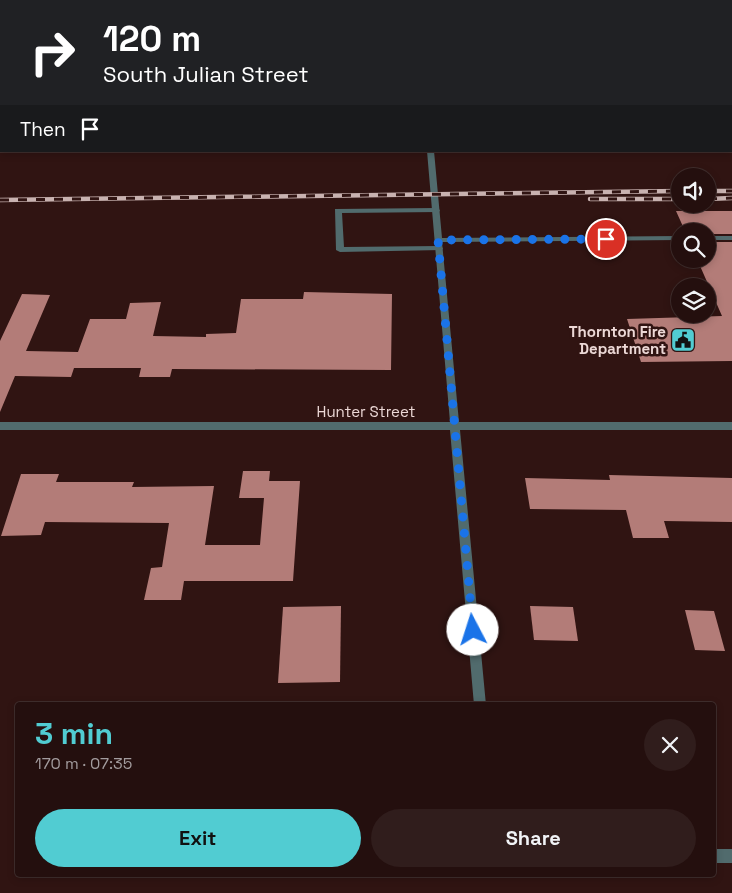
<!DOCTYPE html>
<meta charset="utf-8">
<style>
body{margin:0;font-family:"Space Grotesk",sans-serif;background:#301d1c;color:#f1f3f6;height:100vh;display:flex;flex-direction:column;font-size:19px;white-space:nowrap}
*{box-sizing:border-box;margin:0}
p{font-size:16px;color:#a39c9e}
.icon{flex:none;width:28px;height:28px;fill:none;stroke:currentColor;stroke-width:2;stroke-linecap:round;stroke-linejoin:round}
.map{position:relative;flex:1;overflow:hidden}
.drawer{position:absolute;left:15px;top:702px;width:701px;height:175px;display:flex;flex-direction:column;background:#240f0e;border-radius:5px;box-shadow:0 2px 8px #0003,0 0 0 1px #412f2e}
.drawer>*{flex:none}
.banner{position:absolute;left:0px;top:0px;width:732px;height:152px;box-shadow:0 2px 8px #0003,0 0 0 1px #412f2e;background:#202124;color:#fff;overflow:hidden}
.tools{position:absolute;left:671px;top:168px;display:grid;gap:10px}
.tools a{display:grid;place-items:center;width:45px;height:45px;border-radius:50%;background:#240f0e;box-shadow:0 2px 8px #0003,0 0 0 1px #412f2e;font-size:25px}
.pin{position:absolute;display:grid;place-items:center;width:42px;height:42px;color:#fff;margin:-21px;border:2px solid #fff;border-radius:50%;box-shadow:0 1px 5px #0007}
.me{position:absolute;width:55px;margin:-28px;rotate:355deg;stroke-linejoin:round;filter:drop-shadow(0 0 4px #0008)}
.turn{display:flex;align-items:center;gap:18px;height:105px;padding:0 20px;font-size:22px}
.turn .icon{width:65px;height:65px;stroke-width:2.5}
.turn b{display:block;font-size:35px;line-height:42px}
.then{display:flex;align-items:center;height:48px;padding:0 20px;background:#0003;gap:10px;font-size:19px}
.round{display:grid;place-items:center;flex:none;width:52px;height:52px;border-radius:26px;background:#301d1c}
.headline{display:flex;align-items:center;justify-content:space-between;height:85px;padding:0 20px}
h1{font-size:30px;font-weight:700;line-height:38px;color:#51ccd2}
.button{display:flex;gap:10px;margin-top:auto;padding:10px 20px}
.button a{flex:1;height:58px;border-radius:30px;background:#51ccd2;color:#111;font-size:20px;font-weight:700;line-height:58px;text-align:center}
.button a+a{background:#301d1c;color:#f1f3f6}
.map>svg:first-child{display:block}
</style>
<div class="map">
<svg width="732" height="893" viewBox="0 0 732 893">
<rect width="100%" height="100%" fill="#301412"/>
<!-- building -->
<g fill="#b37c78">
<path d="M676,211H732V234H708V231H685Z"/>
<path d="M708,242H732V361L641,362L627,319L722,316L697,259H708Z"/>
<path d="M304,292L392,294L391,370L172,369L170,377H139L141,368H74L71,377L15,376L0,412V341L22,294L50,295L26,351L78,352L90,319H126L130,303L161,302L153,336L206,337V334L236,333L241,299H303Z"/>
<path d="M243,471H270L269,481H300L293,581H184L181,600H144L151,568L162,567L169,523L45,522L41,535L1,536L21,474H59L56,482H134L132,487L214,486L205,545H260L264,498H239Z"/>
<path d="M609,475L732,478V522L664,521L669,538H633L626,510L530,509L525,478L610,480Z"/>
<path d="M341,606L340,682L278,683L283,607Z"/>
<path d="M530,606L573,607L578,641L534,640Z"/>
<path d="M685,610L714,611L725,651L695,650Z"/>
</g>
<g fill="none" stroke-linecap="round" stroke-linejoin="round">
<!-- lane -->
<g fill="#516b6d" fill-rule="evenodd">
<rect x="731" y="4" width="1" height="4"/>
<rect x="0" y="28" width="1" height="4"/>
<rect x="731" y="77" width="1" height="5"/>
<rect x="731" y="147" width="1" height="4"/>
<path d="M436,208L440,210L439,212L342,213L344,247L439,246L443,248L442,250L340,252L336,250L335,209Z"/>
</g>
<!-- street -->
<g fill="#516b6d" fill-rule="evenodd">
<rect x="414" y="0" width="6" height="1"/>
<path d="M427,151H434L442,238L680,236V240L442,242L459,422H732V430H460L486,705H474L450,430H0V422H450Z"/>
<rect x="708" y="236" width="24" height="4"/>
<rect x="714" y="849" width="18" height="14"/>
</g>
<!-- secondary -->
<g fill="#6d989a" fill-rule="evenodd">
<path d="M727,0H732V2Z"/>
<rect x="731" y="49" width="1" height="4"/>
<rect x="0" y="51" width="1" height="4"/>
</g>
<defs>
<g id="rail">
<path d="M708,191H732"/>
<path d="M590,199H680"/>
<path d="M708,199L732,198"/>
<path d="M0,200L680,191"/>
</g>
</defs>
<!-- rail casing -->
<use href="#rail" stroke="#c8b2b0" stroke-width="4.5"/>
<!-- rail -->
<use href="#rail" stroke="#301412" stroke-width="3" stroke-dasharray="9" stroke-linecap="butt"/>
</g>
<g fill="none" stroke-linecap="round" stroke-linejoin="round">
<!-- route -->
<path stroke="#1a73e8" stroke-width="9" stroke-dasharray="0 16.2" d="M473,630L438,240L606,239"/>
</g>
<!-- icons -->
<defs>
<symbol id="civic-square" viewBox="-11 -11 22 22"><rect x="-9" y="-9" width="18" height="18" rx="4" fill="#51ccd2" stroke="#301412"/><path d="M-.6-6.5H3V-4.5H.6V-3L4-1V1h2V6H-6V1h2V-1L-.6-3ZM-1.2 2.5V6h2.4V2.5Z" fill="#111"/></symbol>
</defs>
<g fill-rule="evenodd">
<use href="#civic-square" x="669" y="326" width="28" height="28"/>
</g>
<g text-anchor="middle" dominant-baseline="central" stroke-width="5" stroke-linejoin="round" paint-order="stroke">
<!-- poi labels -->
<g font-size="15" font-weight="bold" fill="#ecd8d6" stroke="#301412" text-anchor="end">
<text x="666" y="331">Thornton Fire<tspan x="666" dy="17">Department</tspan></text>
</g>
<!-- street labels -->
<g font-size="15" fill="#ecd8d6" stroke="#301412">
<text x="366" y="411">Hunter Street</text>
</g>
</g>
</svg>
<div class="tools">
<a><svg class="icon" aria-label="sound" viewBox="0 0 24 24"><path d="M4 9h4l5-4v14l-5-4H4zM17 9q2 3 0 6"/></svg></a>
<a><svg class="icon" aria-label="search" viewBox="0 0 24 24"><circle cx="10" cy="10" r="6"/><path d="M15 15l6 6"/></svg></a>
<a><svg class="icon" aria-label="layers" viewBox="0 0 24 24"><path d="M12 4l9 5-9 5-9-5zM3 14l9 5 9-5"/></svg></a>
</div>
<div class="pin" style="left:606px;top:239px;background:#d93025"><svg class="icon" aria-label="arrive" viewBox="0 0 24 24"><path d="M6 21V4h12l-3 4 3 4H6"/></svg></div>
<svg class="me" style="left:473px;top:630px" viewBox="-20 -20 40 40"><circle r="19" fill="#fff"/><path d="M0-13L10 11 0 6-10 11z" fill="#1a73e8"/></svg>
<div class="banner">
<div class="turn"><svg class="icon" aria-label="right" viewBox="0 0 24 24"><path d="M7 20v-9h11M14 6l5 5-5 5"/></svg><div><b>120 m</b>South Julian Street</div></div>
<div class="then">Then<svg class="icon" aria-label="arrive" viewBox="0 0 24 24"><path d="M6 21V4h12l-3 4 3 4H6"/></svg></div>
</div>
<section class="drawer">
<div class="headline"><div><h1>3 min</h1><p>170 m · 07:35</p></div><a class="round"><svg class="icon" aria-label="close" viewBox="0 0 24 24"><path d="M6 6l12 12M18 6L6 18"/></svg></a></div>
<div class="button"><a>Exit</a><a>Share</a></div>
</section>
</div>
